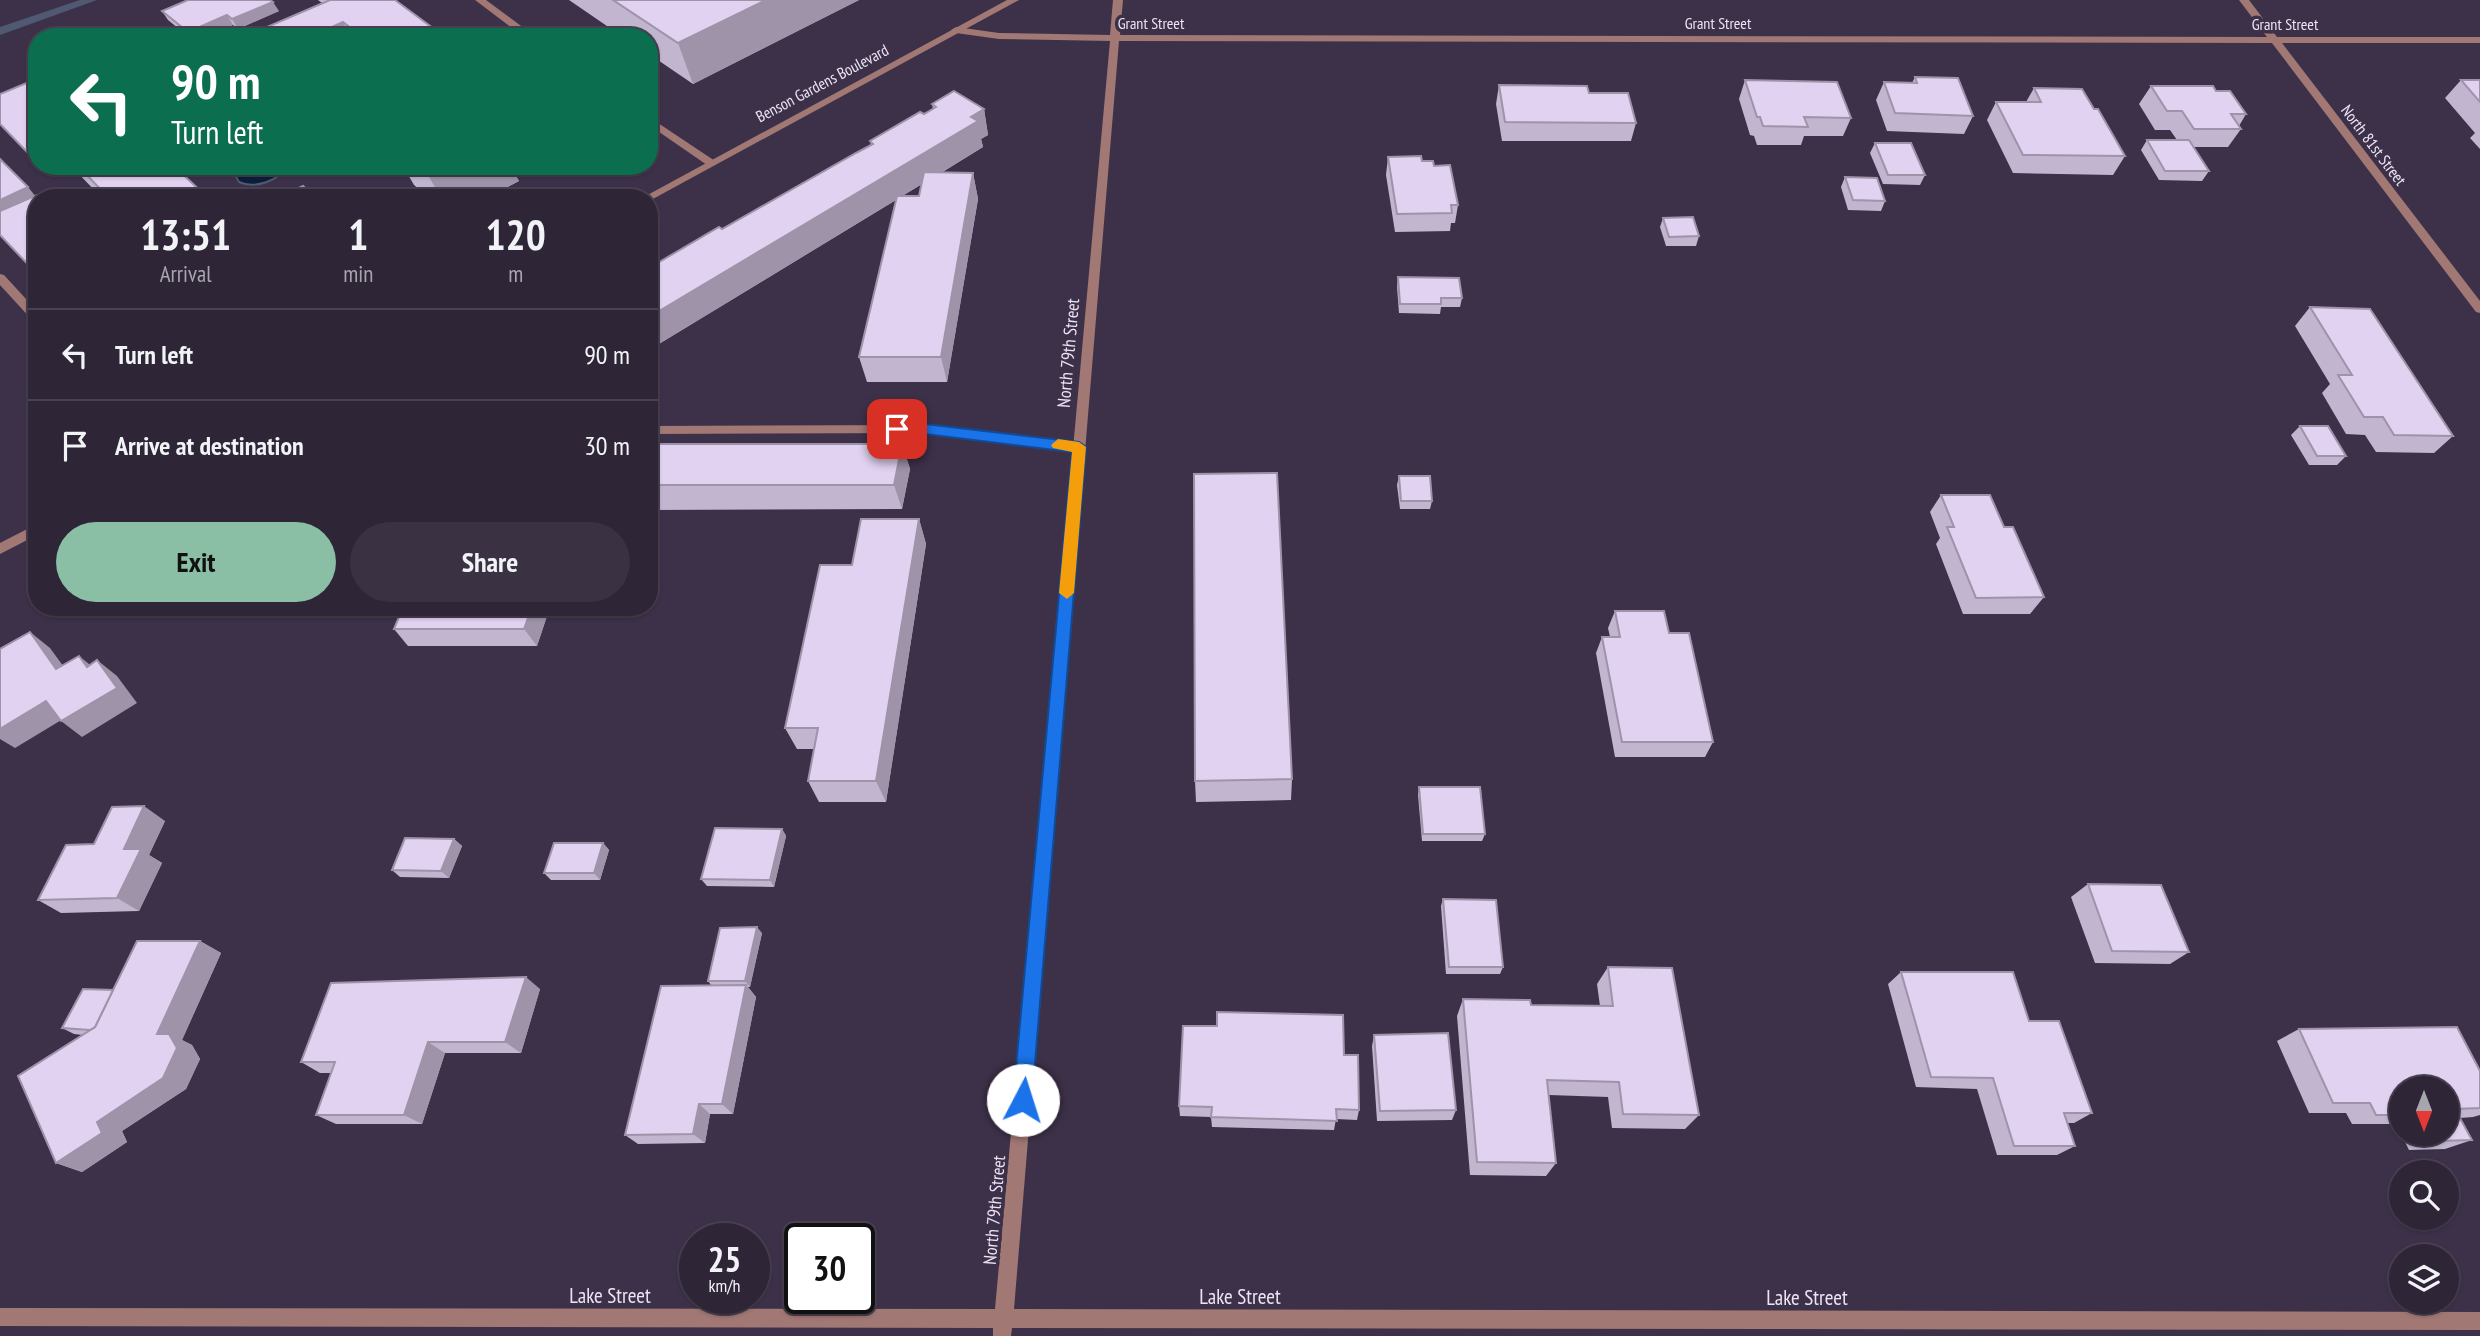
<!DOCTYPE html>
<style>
body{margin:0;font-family:"PT Sans Narrow",sans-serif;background:#3a3142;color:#f1f3f6;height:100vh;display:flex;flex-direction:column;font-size:26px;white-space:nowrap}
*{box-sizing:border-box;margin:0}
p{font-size:23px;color:#a7a5ad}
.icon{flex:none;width:38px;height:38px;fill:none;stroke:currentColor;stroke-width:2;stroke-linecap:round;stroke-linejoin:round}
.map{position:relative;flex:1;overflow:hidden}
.side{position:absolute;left:28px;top:189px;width:630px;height:427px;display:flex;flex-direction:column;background:#2e2537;border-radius:28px;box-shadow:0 2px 5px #0004,0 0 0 2px #494252}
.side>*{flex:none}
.guide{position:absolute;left:28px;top:28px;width:630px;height:147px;border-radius:28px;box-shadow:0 2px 5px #0004,0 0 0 2px #494252;background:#0b6e4f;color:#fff;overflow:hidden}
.needle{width:46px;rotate:180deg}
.tools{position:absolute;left:2389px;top:1076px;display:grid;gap:14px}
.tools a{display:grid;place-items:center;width:70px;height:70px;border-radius:50%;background:#2e2537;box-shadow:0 2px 5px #0004,0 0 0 2px #494252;font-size:35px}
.speed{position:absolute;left:679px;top:1223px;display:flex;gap:14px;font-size:35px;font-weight:700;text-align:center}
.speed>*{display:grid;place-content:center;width:91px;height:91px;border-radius:50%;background:#2e2537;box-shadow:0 2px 5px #0004,0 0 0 2px #494252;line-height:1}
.speed small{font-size:18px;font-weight:400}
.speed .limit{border:4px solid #111;border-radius:10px;background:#fff;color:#111}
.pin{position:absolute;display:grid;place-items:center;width:60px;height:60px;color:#fff;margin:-30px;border-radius:14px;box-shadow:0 4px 10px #0006}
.me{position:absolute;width:77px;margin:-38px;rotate:5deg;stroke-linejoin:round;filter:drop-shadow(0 0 5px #0008)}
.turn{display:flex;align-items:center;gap:24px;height:147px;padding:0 28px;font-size:32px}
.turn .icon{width:91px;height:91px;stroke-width:2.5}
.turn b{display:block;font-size:49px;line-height:60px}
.eta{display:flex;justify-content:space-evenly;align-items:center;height:119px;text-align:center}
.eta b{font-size:42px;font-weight:600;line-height:49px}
.primary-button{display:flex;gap:14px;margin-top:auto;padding:14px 28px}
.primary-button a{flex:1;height:80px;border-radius:42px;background:#8abfa5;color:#111;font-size:28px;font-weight:600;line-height:80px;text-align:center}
.primary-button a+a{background:#3a3142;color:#f1f3f6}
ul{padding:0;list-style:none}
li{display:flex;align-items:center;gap:21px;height:91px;padding:0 28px;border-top:2px solid #494252}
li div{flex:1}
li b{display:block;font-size:26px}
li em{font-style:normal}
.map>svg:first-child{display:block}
</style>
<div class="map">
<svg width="2480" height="1336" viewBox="0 0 2480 1336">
<rect width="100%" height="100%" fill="#3d3149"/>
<!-- water -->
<path fill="#0c1f3a" stroke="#4f5a72" stroke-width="2" d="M230,166H287C279,181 255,189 239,182Z"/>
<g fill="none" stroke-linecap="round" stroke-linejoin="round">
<!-- stream -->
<path fill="#4f5a72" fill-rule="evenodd" d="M80,0H97L0,35V27Z"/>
<!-- service -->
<g fill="#a27874" fill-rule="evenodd">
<path d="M475,0H486L536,37H524Z"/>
<path d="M649,117L715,161V165H707L649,125Z"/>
<path d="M0,274L4,275L37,311V322L33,321L0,285Z"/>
<path d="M924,425L1079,442L1085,447L1079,452L924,433L649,434V426Z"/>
</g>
<!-- minor -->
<path fill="#a27874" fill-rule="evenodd" d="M1113,0H1123L1120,35L2267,37L2239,0H2249L2277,37H2480V43H2282L2480,301V313L2476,312L2272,43L1119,41L1014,1309L2480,1312V1330L1012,1328L1011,1336H993V1328L0,1326V1308L995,1309L1110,41L999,39L956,33L951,30L956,27L999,33L1110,35Z"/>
<!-- tertiary -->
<g fill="#a27874" fill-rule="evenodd">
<path d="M1007,0H1019L651,200L649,198H642Z"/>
<path d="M37,524V535L0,554V543Z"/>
</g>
</g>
<!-- wall -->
<g fill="#c2b5cf" fill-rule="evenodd">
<path d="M318,0H395L445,37H244L322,3Z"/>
<path d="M569,0H859L693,84L649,54V37H623Z"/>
<path d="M162,11H279L238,29L233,25L205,37H189L168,20Z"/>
<path d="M1915,77L1973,116L1964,134L1887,131L1876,100L1884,82L1912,83Z"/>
<path d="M1745,80L1851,118L1843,136H1804L1801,145H1757L1754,136L1750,135L1739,99Z"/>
<path d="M2461,80H2480V149L2470,138L2475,133L2445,98Z"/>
<path d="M1499,85L1589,93L1636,123L1631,141H1502L1496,104Z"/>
<path d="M2151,86L2216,91L2246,114L2239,126L2241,129L2228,147H2193L2209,171L2202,181L2159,180L2141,150L2147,140H2177L2170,130H2155L2139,104Z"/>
<path d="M2034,88L2094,109L2125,156L2113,175L2013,173L1987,120L1996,102H2026Z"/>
<path d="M932,104L984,109L988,135L981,139L983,147L941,173H973L978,199L947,382H867L859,357L896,200L649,350V268L722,229L871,145L870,141L924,114L933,109ZM922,184L919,196H902Z"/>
<path d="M1875,143L1925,175L1920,185L1883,184L1870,153Z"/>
<path d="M1388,157L1422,161L1434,166L1458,205L1455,223H1451L1450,231L1395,232L1386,175Z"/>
<path d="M71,166H174L208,198H102Z"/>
<path d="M403,166H522L513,171L519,181L487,198H429L414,185Z"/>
<path d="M1845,177L1885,201L1881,211L1848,210L1841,187Z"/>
<path d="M1663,218L1699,236L1696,246H1666L1660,227Z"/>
<path d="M1398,277L1462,298L1460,307H1441L1440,314L1399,313L1397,287Z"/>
<path d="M2310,307L2453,436L2434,453L2376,452L2365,435L2346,434L2322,393L2330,384L2295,326Z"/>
<path d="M2300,426L2346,456L2337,465H2309L2291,435Z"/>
<path d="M649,444H902L910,469L902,509L649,510Z"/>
<path d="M1399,476L1432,501L1430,509H1400L1397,485Z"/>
<path d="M1941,495L2004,527L2044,597L2030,614H1963L1936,544L1940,538L1930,512Z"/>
<path d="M919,519L926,544L886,802H819L808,781L814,749H797L785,728L852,565Z"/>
<path d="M550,607L537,646H408L394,629Z"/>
<path d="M1615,611L1669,633L1713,742L1705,757H1615L1596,653L1602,637H1610L1608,628Z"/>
<path d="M1292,779L1291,800L1196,802L1195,781Z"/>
<path d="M1419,787L1485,834L1482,841H1422L1418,795Z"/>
<path d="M165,821L149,855L162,863L139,911L61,913L38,900L94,844Z"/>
<path d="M782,829L786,836L774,887L707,886L701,879Z"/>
<path d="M454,839L462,846L449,878L400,877L392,870Z"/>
<path d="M603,843L609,850L600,880H551L544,873Z"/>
<path d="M2088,884L2189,952L2170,964L2095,963L2071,897Z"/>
<path d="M1443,899L1503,967L1500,974H1446L1441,906Z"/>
<path d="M762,933L750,987H748L756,997L733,1114H710L705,1143L638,1144L625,1135L711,985L708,981Z"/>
<path d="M200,941L221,953L182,1040L192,1045L200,1059L186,1089L122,1131L127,1142L82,1172L56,1163L83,1035L74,1034L62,1028L113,990Z"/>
<path d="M1608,967L1699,1115L1685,1129L1612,1128L1608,1097L1549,1095L1556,1163L1546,1176L1470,1175L1457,1016L1463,999L1531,1005L1600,1006L1597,984Z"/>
<path d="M1901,972L2029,1021L2092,1113L2074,1123H2067L2075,1146L2057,1155H1997L1977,1089L1916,1087L1888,984Z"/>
<path d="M540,989L521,1053H445L422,1124H336L316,1115L331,1073H320L301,1062Z"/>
<path d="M2299,1029L2480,1071V1115L2473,1117L2460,1118L2472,1140L2445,1149L2409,1150L2396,1124H2352L2346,1113H2309L2277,1041ZM2401,1088L2446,1134H2401Z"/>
<path d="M1374,1035L1456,1110L1452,1120L1377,1121L1372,1046Z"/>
<path d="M1344,1055L1359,1110L1357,1120L1336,1119L1334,1130L1212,1127L1211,1117L1180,1116L1179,1106Z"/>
</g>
<!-- shaded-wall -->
<g fill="#9e93a9">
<path d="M766,0H859L693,84L678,43Z"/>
<path d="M273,2L279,11L238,29L232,19Z"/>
<path d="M227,15L233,25L205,37H192L188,32Z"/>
<path d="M343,22L351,37H310Z"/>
<path d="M984,109L988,135L981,139L983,147L649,350V317Z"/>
<path d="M37,149V163H36L28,153Z"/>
<path d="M445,166H522L513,171L519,181L487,198H441L428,175Z"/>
<path d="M973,173L978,199L947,382L941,357Z"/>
<path d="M28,187L36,197L0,213V200Z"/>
<path d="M902,444L910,469L902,509L894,485Z"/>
<path d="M919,519L926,544L886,802L876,781Z"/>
<path d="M532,607H550L537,646L524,629Z"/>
<path d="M30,632L50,648L77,685L56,669Z"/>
<path d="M79,656L99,672L87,667Z"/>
<path d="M97,660L117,676L137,703L82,737L61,721Z"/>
<path d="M46,701L68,716L15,748L0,739V729Z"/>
<path d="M144,806L165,821L149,855L162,863L139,911L117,898L124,849Z"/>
<path d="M782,829L786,836L774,887L770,880Z"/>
<path d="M454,839L462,846L449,878L441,871Z"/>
<path d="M603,843L609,850L600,880L594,873Z"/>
<path d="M757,927L762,933L750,987L745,981Z"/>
<path d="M200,941L221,953L182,1040L192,1045L200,1059L186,1089L122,1131L127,1142L82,1172L56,1163L97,1122L157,1034Z"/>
<path d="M526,977L540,989L521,1053L505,1042Z"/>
<path d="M746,985L756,997L733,1114L722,1104Z"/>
<path d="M428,1042L445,1053L422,1124L404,1115Z"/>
<path d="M699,1104L710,1114L705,1143L693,1134Z"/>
</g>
<!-- building -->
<g fill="#e1d2f1" stroke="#9e93a9" stroke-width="2">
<path d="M188,0H270L273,2L232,19L227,15L188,32L162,11Z"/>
<path d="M330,0H395L445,37H362L343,22L310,37H244Z"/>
<path d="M613,0H766L678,43Z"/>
<path d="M1915,77L1958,78L1973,116L1895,113L1884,82L1917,83Z"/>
<path d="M34,80L37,83V149L28,153L0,124V94Z"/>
<path d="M1745,80L1837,82L1851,118L1804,117L1808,127L1763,126L1760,117H1757Z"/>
<path d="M2461,80H2480V102Z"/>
<path d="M1499,85L1587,86L1589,93H1628L1636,123L1505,122Z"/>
<path d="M2151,86H2213L2216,91H2230L2246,114H2231L2241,129H2194L2182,111H2167Z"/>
<path d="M2034,88L2082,89L2094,109H2098L2125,156L2023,155L1996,102H2041Z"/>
<path d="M954,91L984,109L971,117L978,121L649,317V268L719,227L722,229L856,153L873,144L870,141L920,112L924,114L936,107L932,104Z"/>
<path d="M2147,140H2189L2209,171H2165Z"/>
<path d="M1875,143H1911L1925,175H1888Z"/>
<path d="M1421,156L1422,161H1433L1434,166L1450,165L1458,205H1451L1452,213L1397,214L1388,157Z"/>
<path d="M0,159L28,187L0,200Z"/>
<path d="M78,166H174L208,198H109Z"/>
<path d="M417,166H445L428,175Z"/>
<path d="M924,172L973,173L941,357H859L897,196H919Z"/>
<path d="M1845,177L1877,178L1885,201L1853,200Z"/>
<path d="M303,186L316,198H278Z"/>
<path d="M37,195L40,198H37V274L0,235V211Z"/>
<path d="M1693,217L1699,236L1669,237L1663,218Z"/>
<path d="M1398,277L1459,278L1462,298H1441V304H1400Z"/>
<path d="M2310,307L2370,309L2453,436L2394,435L2383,417H2364L2338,375H2352Z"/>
<path d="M2300,426H2328L2346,456H2317Z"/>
<path d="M649,444H902L894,485H649Z"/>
<path d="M1277,473L1292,779L1195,781L1194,474Z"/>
<path d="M1399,476H1430L1432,501H1401Z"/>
<path d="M1941,495H1990L2004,527H2013L2044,597L1976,598L1947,527H1954Z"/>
<path d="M861,519H919L876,781H808L818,728H785L820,565H852Z"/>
<path d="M403,607H532L524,629H394Z"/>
<path d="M1615,611H1664L1669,633H1689L1713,742H1622L1602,637H1620Z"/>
<path d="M30,632L56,669L79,656L87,667L97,660L117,688L61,721L46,701L0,729V649Z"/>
<path d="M1419,787H1480L1485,834H1423Z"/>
<path d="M144,806L124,849H141L117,898L38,900L66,845L94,844L112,807Z"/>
<path d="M715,828L782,829L770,880L701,879Z"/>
<path d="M405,838L454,839L441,871L392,870Z"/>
<path d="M554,843H603L594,873H544Z"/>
<path d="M2088,884L2161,885L2189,952L2112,951Z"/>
<path d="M1443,899L1496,900L1503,967H1449Z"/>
<path d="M757,927L745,981H708L720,928Z"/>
<path d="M137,941H200L157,1034H169L177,1048L163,1078L97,1122L102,1133L56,1163L18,1076L95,1027Z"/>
<path d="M1608,967L1672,968L1699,1115L1623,1114L1619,1082L1547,1080L1556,1163L1477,1162L1463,999L1530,1000L1531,1005L1613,1006Z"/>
<path d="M1901,972H2013L2029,1021H2059L2092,1113H2064L2075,1146H2014L1993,1078L1931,1077Z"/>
<path d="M526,977L505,1042H428L404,1115H316L335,1062H301L331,983Z"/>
<path d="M746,985L722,1104H699L693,1134L625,1135L661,986Z"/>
<path d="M83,989L113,990L95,1027L90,1030L62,1028Z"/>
<path d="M1217,1012L1343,1015L1344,1055H1358L1359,1110L1336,1109L1337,1121L1211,1117L1212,1107L1179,1106L1183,1026H1217Z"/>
<path d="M2457,1027L2480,1071V1108L2455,1109L2472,1140L2435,1141L2431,1134H2446V1088H2401V1115H2376L2370,1103H2333L2299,1029Z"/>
<path d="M1448,1033L1456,1110L1380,1111L1374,1035Z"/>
</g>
<!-- route -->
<path fill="#1a73e8" stroke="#114b97" stroke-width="2" d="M897,424H925L1079,442L1086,447L1032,1100L1030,1107L1023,1110L1016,1107L1013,1100L1072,452L925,434H897L890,429Z"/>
<!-- slow -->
<path fill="#f59e0b" d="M1058,439L1079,442L1086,447L1074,593L1067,599L1059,593L1072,452L1053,448L1051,445Z"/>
<g text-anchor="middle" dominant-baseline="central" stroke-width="7" stroke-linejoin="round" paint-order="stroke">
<!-- far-street labels -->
<g font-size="16" fill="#ece4f4" stroke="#3d3149">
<text x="1151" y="23">Grant Street</text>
<text x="1718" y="23">Grant Street</text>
<text x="2285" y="24">Grant Street</text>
<text transform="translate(822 83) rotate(-28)">Benson Gardens Boulevard</text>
<text transform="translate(2374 145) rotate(53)">North 81st Street</text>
</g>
<!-- street labels -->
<g font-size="18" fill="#ece4f4" stroke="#3d3149">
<text transform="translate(1068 353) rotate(-85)">North 79th Street</text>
<text transform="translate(994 1210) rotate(-85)">North 79th Street</text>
</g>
<!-- near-street labels -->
<g font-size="21" fill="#ece4f4" stroke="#3d3149">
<text x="610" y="1295">Lake Street</text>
<text x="1240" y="1296">Lake Street</text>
<text x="1807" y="1297">Lake Street</text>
</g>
</g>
</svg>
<div class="tools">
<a><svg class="needle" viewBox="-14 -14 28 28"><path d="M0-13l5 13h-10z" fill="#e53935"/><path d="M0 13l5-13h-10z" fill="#a7a5ad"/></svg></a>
<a><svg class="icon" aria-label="search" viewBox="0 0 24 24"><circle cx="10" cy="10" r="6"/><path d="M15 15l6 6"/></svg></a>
<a><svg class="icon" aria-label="layers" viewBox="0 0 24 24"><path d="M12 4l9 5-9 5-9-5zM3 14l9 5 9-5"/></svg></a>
</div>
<div class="speed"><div>25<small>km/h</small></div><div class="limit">30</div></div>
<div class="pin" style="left:897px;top:429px;background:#d93025"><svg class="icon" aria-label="arrive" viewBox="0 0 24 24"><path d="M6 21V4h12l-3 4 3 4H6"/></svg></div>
<svg class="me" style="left:1023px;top:1100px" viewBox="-20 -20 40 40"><circle r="19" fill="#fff"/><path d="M0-13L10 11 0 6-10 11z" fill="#1a73e8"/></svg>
<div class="guide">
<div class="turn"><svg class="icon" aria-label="left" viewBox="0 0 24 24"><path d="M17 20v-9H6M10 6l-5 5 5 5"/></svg><div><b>90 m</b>Turn left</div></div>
</div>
<section class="side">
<div class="eta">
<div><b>13:51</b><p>Arrival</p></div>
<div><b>1</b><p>min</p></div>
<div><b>120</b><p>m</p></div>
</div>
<ul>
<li><svg class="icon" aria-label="left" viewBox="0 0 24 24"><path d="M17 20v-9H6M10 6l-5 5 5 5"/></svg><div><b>Turn left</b></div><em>90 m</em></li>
<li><svg class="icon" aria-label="arrive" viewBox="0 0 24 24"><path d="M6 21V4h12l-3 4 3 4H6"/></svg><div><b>Arrive at destination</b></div><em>30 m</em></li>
</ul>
<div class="primary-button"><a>Exit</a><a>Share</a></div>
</section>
</div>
